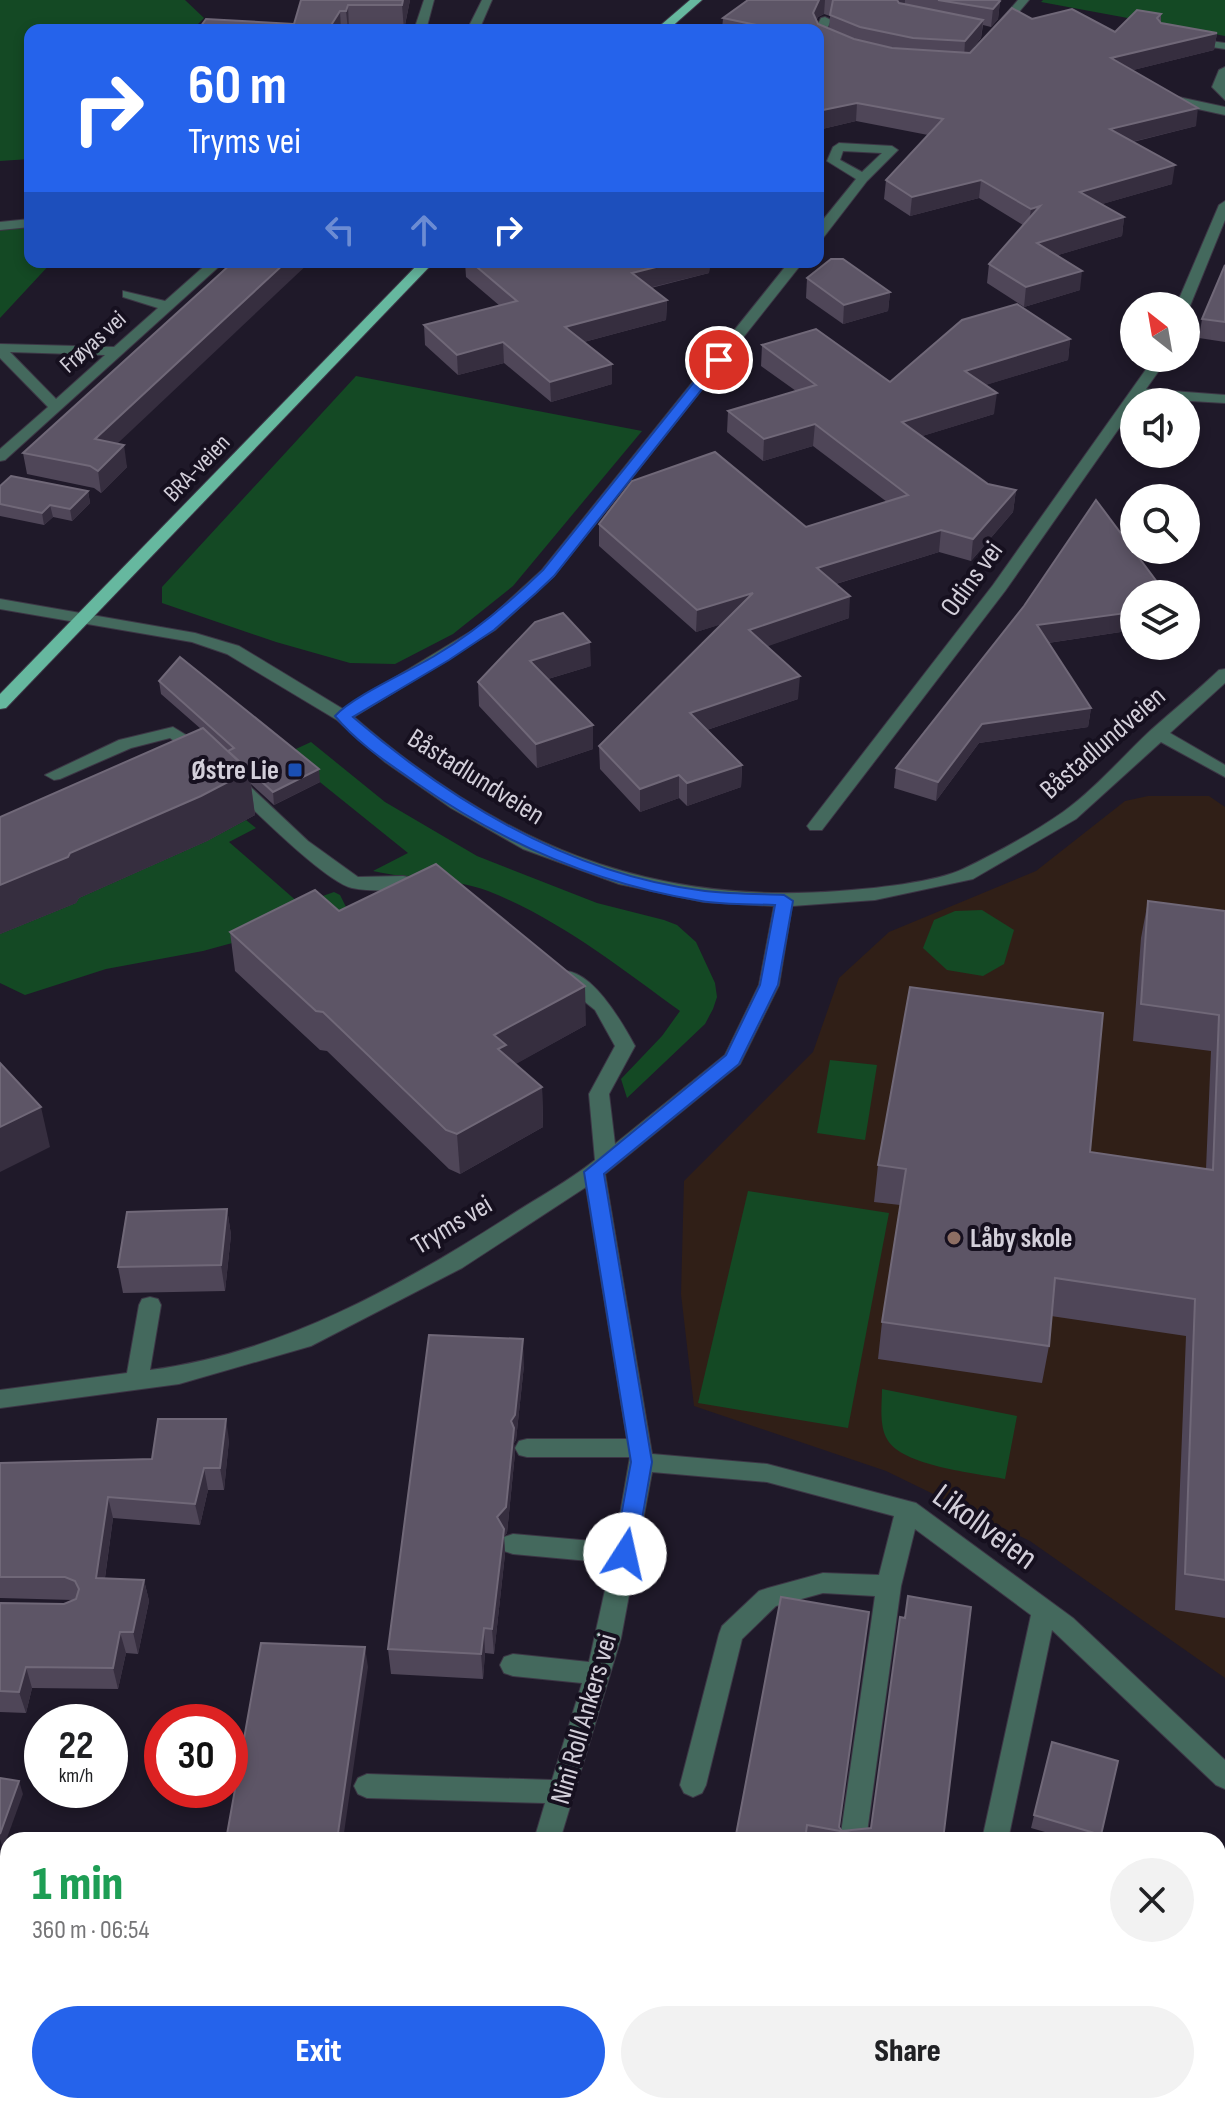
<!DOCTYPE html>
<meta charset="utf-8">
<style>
body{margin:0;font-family:"Sofia Sans Condensed",sans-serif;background:#f2f2f2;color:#202124;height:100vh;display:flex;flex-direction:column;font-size:30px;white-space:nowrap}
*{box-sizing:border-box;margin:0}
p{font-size:26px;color:#757577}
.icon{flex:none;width:44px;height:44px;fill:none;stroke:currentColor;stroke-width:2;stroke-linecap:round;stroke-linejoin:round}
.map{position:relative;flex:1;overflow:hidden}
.side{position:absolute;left:0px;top:1832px;width:1226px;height:282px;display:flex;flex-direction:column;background:#fff;border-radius:24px 24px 0 0;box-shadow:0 4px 12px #0003}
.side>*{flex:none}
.hud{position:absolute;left:24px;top:24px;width:800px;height:244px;border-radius:16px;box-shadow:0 4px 12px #0003;background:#2563eb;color:#fff;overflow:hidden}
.needle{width:52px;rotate:329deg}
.fabs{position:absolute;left:1120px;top:292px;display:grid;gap:16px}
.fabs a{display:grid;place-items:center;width:80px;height:80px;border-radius:50%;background:#fff;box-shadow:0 4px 12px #0003;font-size:40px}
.speed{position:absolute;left:24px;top:1704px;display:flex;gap:16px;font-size:40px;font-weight:700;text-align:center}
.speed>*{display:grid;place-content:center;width:104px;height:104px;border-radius:50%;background:#fff;box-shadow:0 4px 12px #0003;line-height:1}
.speed small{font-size:20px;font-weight:400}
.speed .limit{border:12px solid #d22;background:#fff;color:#111}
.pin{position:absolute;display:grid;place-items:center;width:68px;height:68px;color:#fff;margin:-34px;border:4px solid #fff;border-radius:50%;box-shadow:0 2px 8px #0007}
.me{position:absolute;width:88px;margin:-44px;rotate:10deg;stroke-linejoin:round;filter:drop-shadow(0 0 6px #0008)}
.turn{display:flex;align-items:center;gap:28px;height:168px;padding:0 32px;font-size:36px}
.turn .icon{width:104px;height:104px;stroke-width:2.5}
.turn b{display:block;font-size:56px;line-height:68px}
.lanes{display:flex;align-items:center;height:76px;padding:0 32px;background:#0003;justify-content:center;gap:40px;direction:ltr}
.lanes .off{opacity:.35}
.round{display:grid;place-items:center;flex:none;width:84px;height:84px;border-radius:42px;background:#f2f2f2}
.head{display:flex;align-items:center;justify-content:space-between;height:136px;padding:0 32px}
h1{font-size:48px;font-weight:800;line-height:60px;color:#1e9e55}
.button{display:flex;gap:16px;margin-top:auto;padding:16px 32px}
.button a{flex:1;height:92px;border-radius:48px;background:#2563eb;color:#fff;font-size:32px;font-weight:800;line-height:92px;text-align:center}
.button a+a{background:#f2f2f2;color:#202124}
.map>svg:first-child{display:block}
</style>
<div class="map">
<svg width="1225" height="2113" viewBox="0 0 1225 2113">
<rect width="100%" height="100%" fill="#1f1929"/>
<!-- education -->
<path fill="#301f17" d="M1148,796H1209L1225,807V1678L1030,1541L886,1471L694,1406L681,1294L684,1181L813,1052L839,978L889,932L1036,871L1125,801Z"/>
<!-- green -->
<g fill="#144924">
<path d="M0,0H185L204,18L192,30H30V159L0,161Z"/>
<path d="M1043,0H1225V36L1041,2Z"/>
<path d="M30,225V262H52L0,318V228Z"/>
<path d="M356,376L642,431L513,586L453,634L395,664L350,663L276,642L162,603V587Z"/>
<path d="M311,742L385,802L477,856L597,903L664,920L677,925L696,942L715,983L717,997L713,1009L705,1024L627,1098L621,1079L662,1036L680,1011C619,967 559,919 488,891C450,877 411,880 373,871L408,853L285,754Z"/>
<path d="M246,820L256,828L229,842L300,904L334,892L340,895L348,911L203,951L106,969L25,995L0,983V934L76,903L79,898L207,841Z"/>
<path d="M982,910L1014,930L1004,964L983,976L947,970L923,948L934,920L955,911Z"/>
<path d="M830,1060L877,1065L865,1140L817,1133Z"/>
<path d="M748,1191L889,1213L848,1428L698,1403Z"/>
<path d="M882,1389L1017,1416L1005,1479C976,1473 901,1466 887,1439C879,1425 882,1404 882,1389Z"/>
</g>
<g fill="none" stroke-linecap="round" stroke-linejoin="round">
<defs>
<g id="minor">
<path d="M424,0H434L426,30H414Z"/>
<path d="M482,0H492L479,30H467Z"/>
<path d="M1018,0H1029L1002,32H994V28Z"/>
<path d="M825,17L831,20L825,34L837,42V46H829L818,39V30H815L821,18Z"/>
<path d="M1189,38L1225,43V49L1185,43V39Z"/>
<path d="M1225,67V100L1212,87L1219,70Z"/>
<path d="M1174,96L1225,107V115L1170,103V97Z"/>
<path d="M839,143L892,146L898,150L867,181L823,238L818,239V226L856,179L827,161L833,147ZM843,151L882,153L862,172L840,160Z"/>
<path d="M1225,201V220L1190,306L1186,309V306H1176L1219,205Z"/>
<path d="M30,219V227L0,230V222Z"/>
<path d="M209,262H224L5,460L0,461V449L48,407L0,358V344L114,347L158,308L123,297V291L165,301ZM10,352L105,355L56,399Z"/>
<path d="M789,262H803L554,576L495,630L354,717C498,842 646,906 839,891C870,889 937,882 963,869C996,853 1033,833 1063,812C1095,789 1123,756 1151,730C1173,710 1197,691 1219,670L1225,669V683L1170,733L1225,765V777L1161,742L1076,819L973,879L875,900L792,906L779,985L740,1064L605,1174L652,1454L767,1464L916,1503L1073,1618L1225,1760V1789L1216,1785L1052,1630L1008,1840H982L1031,1615L915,1529L901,1586L866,1840H840L875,1596L823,1593L776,1606L742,1639L706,1785L702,1793L693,1797L684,1793L680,1785L719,1634L722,1626L759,1591L768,1588L823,1573L879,1575L894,1516L767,1482L652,1472L621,1638L560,1840H534L545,1803L367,1798L358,1794L354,1786L358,1778L367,1774L552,1780L582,1683L513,1676L504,1673L500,1665L504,1657L513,1654L589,1662L611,1563L513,1554L504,1551L501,1544L504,1537L513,1534L615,1543L630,1457H527L519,1455L515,1448L519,1441L527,1439H627L586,1187L462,1268L311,1346L179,1384L0,1408V1390L127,1373L139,1305L142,1299L150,1297L158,1299L161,1305L150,1370C280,1353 399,1287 508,1217C537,1198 569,1181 595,1160L589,1094L615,1046L595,1010L558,980L555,976L558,972C589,963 623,1024 635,1046L609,1094L615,1144L725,1055L759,985L774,906L704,902L619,884L523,849L451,808L385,762L337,720L227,654L192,642L0,609V599L195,633L239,646L343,709L483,624L542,570Z"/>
<path d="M1154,358H1168L1146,389L1225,395V403L1140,398L1134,402V407L1005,591L822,830H810L807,826L810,822L993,585Z"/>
<path d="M173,727L209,749L212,753L209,757H197L170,738L131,748L60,779L54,780L45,775L119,740Z"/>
<path d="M233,775L239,776L308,841L358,877L403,876L434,882L436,886L427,892C402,888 374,893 352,888C325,882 250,806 227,784L224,780L227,776Z"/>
<path d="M410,2106H440L438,2113H407Z"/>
<path d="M738,2106H766V2113H736Z"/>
<path d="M1023,2106H1051L1053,2113H1023Z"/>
</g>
<g id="major">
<path d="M690,0H702L668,30H655Z"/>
<path d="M420,262H434L6,708L0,709V694Z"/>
</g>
</defs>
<!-- minor casing -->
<use href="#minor" stroke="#3c3645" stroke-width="2"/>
<!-- major casing -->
<use href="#major" stroke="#3c3645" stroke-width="2"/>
<!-- minor -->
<use href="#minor" fill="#44695d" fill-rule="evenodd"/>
<!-- major -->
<use href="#major" fill="#66b89f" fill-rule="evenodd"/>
</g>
<!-- wall -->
<g fill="#4f4658" fill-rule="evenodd">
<path d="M301,0H410L404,30H198L294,24Z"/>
<path d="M748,0H998L1000,1L998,19L991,27L983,25L981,38L969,53L1032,19L1115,32L1161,14V23L1217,33L1214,50L1133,70L1196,126L1133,142L1172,184L1102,204L1124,217L1122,236L1058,255L1080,290L1024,307L987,283L989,264L1023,225L979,198L910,216L884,199L886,180L928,135L856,121L818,130V30H722L723,18ZM824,14L830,16L829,29L818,24L816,21L818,17Z"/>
<path d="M465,262H710L709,273L651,288L667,300L666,320L584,342L612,384L551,402L504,363L458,375L425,345L424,325L500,306L466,277Z"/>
<path d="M1225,265V342L1199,338L1202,319Z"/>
<path d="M807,278L890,292L888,311L843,324L806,298Z"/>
<path d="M1070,339L1068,360L985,385L994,414L922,436L988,484L1016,490L1013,512L971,561L939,552L836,584L849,618L767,646L798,699L707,730L742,765L741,787L687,806L679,798L640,812L600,769L599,746L721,624L696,632L599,546V524L806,527L887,502L813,446L763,461L727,432L728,411L796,391L761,366L762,345L890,382Z"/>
<path d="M117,443L127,467L101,493L94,488L27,474L23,453Z"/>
<path d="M0,486L88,491L90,503L72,521L53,517L44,525L0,516Z"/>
<path d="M1134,594V630L1048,643L1091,708L1088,727L979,743L936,801L894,788L896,768L1024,606Z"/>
<path d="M591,666L548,679L593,725V749L537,768L479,706L478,682Z"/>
<path d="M159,681L320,782L274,805L251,784L255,815L207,841L79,898L76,903L0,934V817L201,729L161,694Z"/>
<path d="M1148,901L1225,911V1618L1175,1610L1186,1336L1051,1316L1049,1346L1042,1383L878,1359L882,1322L900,1205L874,1202L878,1165L1090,1152L1206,1169L1211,1051L1133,1041L1141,938Z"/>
<path d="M230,932L586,1025L515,1064L542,1087L543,1127L460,1174L449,1169L327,1051L320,1050L235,971Z"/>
<path d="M227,1209L231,1235L225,1291L123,1293L118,1267Z"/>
<path d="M524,1365L516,1440L514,1443L515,1453L507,1533L504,1536L505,1554L494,1654L485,1653L483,1679L391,1674L388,1649Z"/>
<path d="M229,1440L224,1490H208L200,1525L113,1518L105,1578L144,1580L149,1601L138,1654L126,1653L118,1689L32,1688L26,1713L0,1712V1603L64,1604L73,1600L0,1598V1463L152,1459Z"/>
<path d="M781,1597L839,1827L842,1831L943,1840H820L806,1837Z"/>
<path d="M1052,1742L1118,1761L1099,1840H1073L1031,1828Z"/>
<path d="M804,2106H911L912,2113H805Z"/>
<path d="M1102,2106H1214L1216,2113H1104Z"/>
</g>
<!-- shaded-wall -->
<g fill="#362e3f">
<path d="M403,0H410L404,30L402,5Z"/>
<path d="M819,0H825L824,14L818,17L812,30L813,13Z"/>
<path d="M896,0H905L904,12Z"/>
<path d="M1000,1L998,19L991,27L993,9Z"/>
<path d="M348,5L349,30H348L346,11Z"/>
<path d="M340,11L341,30H328Z"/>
<path d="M983,20L981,38L964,59L965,41Z"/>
<path d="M1217,33L1214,50L1109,76L1111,58Z"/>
<path d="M857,103L856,121L818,130V111Z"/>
<path d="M1198,108L1196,126L1107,148L1110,129Z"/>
<path d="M1175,165L1172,184L1078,211L1080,192Z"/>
<path d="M981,180L979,198L910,216L912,197Z"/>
<path d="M1040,206L1028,228L1031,209Z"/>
<path d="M1124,217L1122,236L1035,262L1037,243Z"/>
<path d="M286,262H310L99,461L95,439Z"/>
<path d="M676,262H710L709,273L632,292V273Z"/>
<path d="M1082,271L1080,290L1024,307L1026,287Z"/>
<path d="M890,292L888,311L843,324L844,305Z"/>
<path d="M667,300L666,320L565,347V327Z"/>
<path d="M1070,339L1068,360L963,392L965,371Z"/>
<path d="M503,342L504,363L458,375L457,355Z"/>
<path d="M612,364V384L551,402L550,382Z"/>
<path d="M997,393L994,414L900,443L902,422Z"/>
<path d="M815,424L813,446L763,461L764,439Z"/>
<path d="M124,445L127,467L101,493L98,471Z"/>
<path d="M1016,490L1013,512L971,561L973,539Z"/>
<path d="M88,491L90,503L72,521L70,509Z"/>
<path d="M50,505L53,517L44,525L42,513Z"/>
<path d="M941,530L939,552L816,590L817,568Z"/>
<path d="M753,593L752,615L696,632L697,610Z"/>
<path d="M850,596L849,618L748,653L749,630Z"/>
<path d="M1134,612V630L1034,645L1037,625Z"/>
<path d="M590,642L591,666L531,684L530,661Z"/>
<path d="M800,676L798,699L689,736L690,713Z"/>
<path d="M1091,708L1088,727L979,743L936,801L938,782L982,724Z"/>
<path d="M593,725V749L537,768L536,744Z"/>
<path d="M742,765L741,787L687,806V783Z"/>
<path d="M319,769L320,782L274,805L273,792Z"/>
<path d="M249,771L255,815L207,841L79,898L76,903L0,934V885Z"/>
<path d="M679,775V798L640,812V789Z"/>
<path d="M585,986L586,1025L507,1069V1085L494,1035Z"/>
<path d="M542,1087L543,1127L460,1174L457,1134Z"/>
<path d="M41,1107L50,1147L0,1172V1127Z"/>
<path d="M227,1209L231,1235L225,1291L221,1265Z"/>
<path d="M523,1339L524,1365L516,1440L514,1443L515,1453L507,1533L504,1536L505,1554L494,1654L492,1629L497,1517Z"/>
<path d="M226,1419L229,1440L224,1490L220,1468Z"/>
<path d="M204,1468L208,1490L200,1525L195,1504Z"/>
<path d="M108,1497L113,1518L102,1599L96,1578Z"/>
<path d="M144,1580L149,1601L138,1654L133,1632Z"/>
<path d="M484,1628L485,1653L483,1679L481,1654Z"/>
<path d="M120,1632L126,1653L118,1689L113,1668Z"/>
<path d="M365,1647L368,1667L343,1840H337Z"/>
<path d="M26,1667L32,1688L26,1713L19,1692Z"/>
<path d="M19,1781L23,1794L3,1849L0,1839V1834Z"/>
<path d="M154,2106H164L163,2113H152Z"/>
</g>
<!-- building -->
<g fill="#5d5566" stroke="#706878" stroke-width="2">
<path d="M301,0H403L402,5H348L346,11H340L328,30H198L206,19L294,24Z"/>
<path d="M748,0H819L813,13L818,24L854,39L892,48L970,53L1012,8L1032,19L1072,9L1115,32L1137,10L1161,14L1157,18L1161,23L1217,33L1111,58L1198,108L1110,129L1175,165L1080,192L1124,217L1037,243L1082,271L1026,287L989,264L1040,206L1031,209L981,180L912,197L886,180L943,119L857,103L818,111V39L820,38H818V30H780L723,18Z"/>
<path d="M833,0H897L899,3L983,20L965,41L913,38L860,27L830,15Z"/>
<path d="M938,0H998L1000,1L993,9Z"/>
<path d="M831,259H843L890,292L844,305L807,278Z"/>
<path d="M233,262H286L95,439L124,445L98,471L90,466L23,453Z"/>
<path d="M471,262H676L632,273L667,300L565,327L612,364L550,382L503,342L457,355L424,325L517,301Z"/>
<path d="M1225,265V322L1202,319Z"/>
<path d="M1017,304L1070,339L965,371L997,393L902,422L988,484L1016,490L973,539L941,530L817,568L850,596L749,630L800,676L690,713L742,765L687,783L679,775L640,789L599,746L753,593L697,610L599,524L632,481L715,452L806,527L908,495L815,424L764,439L728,411L816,385L762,345L816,329L890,382L962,320Z"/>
<path d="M11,476L88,491L70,509L50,505L42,513L0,504V486Z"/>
<path d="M1096,500L1166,594H1134V612L1037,625L1091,708L982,724L938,782L896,768L1024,606Z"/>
<path d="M563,613L590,642L530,661L593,725L536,744L478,682L535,622Z"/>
<path d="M180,657L319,769L273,792L228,751L234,748L159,681Z"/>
<path d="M203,728L249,771L201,796L70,853L68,857L0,885V817Z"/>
<path d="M436,864L585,986L494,1035L506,1045L498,1049L542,1087L457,1134L446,1130L323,1012L316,1011L230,932L315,890L339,911Z"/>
<path d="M1148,901L1225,911V1580L1185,1574L1195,1299L1055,1278L1049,1346L882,1322L906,1169L878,1165L910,987L1103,1013L1090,1152L1213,1170L1219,1015L1141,1004Z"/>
<path d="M0,1063L41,1107L0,1127Z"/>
<path d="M227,1209L221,1265L118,1267L127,1212Z"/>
<path d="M429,1335L523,1339L515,1415L511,1421L514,1428L506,1507L497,1517L504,1529L492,1629L484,1628L481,1654L388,1649Z"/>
<path d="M158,1419H226L220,1468H204L195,1504L108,1497L96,1578L144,1580L133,1632H120L113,1668L26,1667L19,1692L0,1691V1603L64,1604L76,1599L79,1589L75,1581L65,1577H0V1463L152,1459Z"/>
<path d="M908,1596L971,1607L943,1840H889L807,1825L805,1840H735L781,1597L869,1612L839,1827L842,1831L871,1828L900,1617L905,1618Z"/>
<path d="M261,1643L365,1647L337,1840H226Z"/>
<path d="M1052,1742L1118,1761L1101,1835L1034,1815Z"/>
<path d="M0,1778L19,1781L0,1834Z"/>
<path d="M20,2106H154L152,2113H19Z"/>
<path d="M810,2106H911L912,2113H811Z"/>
<path d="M1114,2106H1214L1216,2113H1116Z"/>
</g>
<!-- route -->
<path fill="#2563eb" stroke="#184099" stroke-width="2" d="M714,357L725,360L554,576L536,593L494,630L449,660L353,717C453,803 571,875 705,891C731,894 758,894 784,895L793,901L778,985L739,1064L604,1174L652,1462L636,1554L633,1560L625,1563L617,1560L614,1554L631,1462L584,1172L726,1055L760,985L775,905C751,904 725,905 701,901C596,884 502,843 415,782C388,763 356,742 335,716C353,696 410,671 436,655C476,631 510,602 543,570Z"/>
<!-- markers -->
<rect fill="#1a4fb4" stroke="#16101f" stroke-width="3" x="287" y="762" width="16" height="16" rx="4"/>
<circle fill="#8d6e63" stroke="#16101f" stroke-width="3" cx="954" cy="1238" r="8"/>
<g text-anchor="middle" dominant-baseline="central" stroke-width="8" stroke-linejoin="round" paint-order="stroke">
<!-- far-street labels -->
<g font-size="24" fill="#d3cfda" stroke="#16101f">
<text transform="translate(93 342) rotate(-42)">Frøyas vei</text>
<text transform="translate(197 468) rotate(-46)">BRA-veien</text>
</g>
<!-- street labels -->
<g font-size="28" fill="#d3cfda" stroke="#16101f">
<text transform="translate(972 579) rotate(-54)">Odins vei</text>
<text transform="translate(1103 743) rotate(-41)">Båstadlundveien</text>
<text transform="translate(476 777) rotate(32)">Båstadlundveien</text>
<text transform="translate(452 1225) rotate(-31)">Tryms vei</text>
<text transform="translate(584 1719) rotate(-74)">Nini Roll Ankers vei</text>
</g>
<!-- poi labels -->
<g font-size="28" font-weight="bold" fill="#d3cfda" stroke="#16101f" text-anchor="end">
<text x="279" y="770">Østre Lie</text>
<text x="970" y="1238" text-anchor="start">Låby skole</text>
</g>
<!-- near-street labels -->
<g font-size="34" fill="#d3cfda" stroke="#16101f">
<text transform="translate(985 1527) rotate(36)">Likollveien</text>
</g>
</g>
</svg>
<div class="fabs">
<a><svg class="needle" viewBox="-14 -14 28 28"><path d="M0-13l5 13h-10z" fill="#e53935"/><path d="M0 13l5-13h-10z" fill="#757577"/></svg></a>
<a><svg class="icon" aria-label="sound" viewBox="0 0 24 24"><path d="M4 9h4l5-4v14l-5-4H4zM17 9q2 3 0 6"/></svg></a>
<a><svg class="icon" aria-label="search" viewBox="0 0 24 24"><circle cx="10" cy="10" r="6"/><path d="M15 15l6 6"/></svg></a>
<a><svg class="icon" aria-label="layers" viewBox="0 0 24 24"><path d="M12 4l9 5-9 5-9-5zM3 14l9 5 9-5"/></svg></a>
</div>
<div class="speed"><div>22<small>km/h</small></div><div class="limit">30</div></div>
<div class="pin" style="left:719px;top:360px;background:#d93025"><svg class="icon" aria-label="arrive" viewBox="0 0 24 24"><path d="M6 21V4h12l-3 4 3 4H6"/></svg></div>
<svg class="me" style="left:625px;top:1554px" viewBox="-20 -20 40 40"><circle r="19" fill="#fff"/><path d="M0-13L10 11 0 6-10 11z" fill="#2563eb"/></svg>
<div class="hud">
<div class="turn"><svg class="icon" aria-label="right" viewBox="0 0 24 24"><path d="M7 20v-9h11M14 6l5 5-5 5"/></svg><div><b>60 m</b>Tryms vei</div></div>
<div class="lanes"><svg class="icon off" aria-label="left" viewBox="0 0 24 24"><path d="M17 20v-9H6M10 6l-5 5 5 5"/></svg><svg class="icon off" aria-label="ahead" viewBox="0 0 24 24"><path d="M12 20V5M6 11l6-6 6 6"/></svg><svg class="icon" aria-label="right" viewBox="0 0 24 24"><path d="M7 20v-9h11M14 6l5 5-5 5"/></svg></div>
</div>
<section class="side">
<div class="head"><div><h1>1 min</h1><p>360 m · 06:54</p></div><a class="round"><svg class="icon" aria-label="close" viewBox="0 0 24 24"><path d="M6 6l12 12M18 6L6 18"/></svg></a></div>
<div class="button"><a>Exit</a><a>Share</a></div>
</section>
</div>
